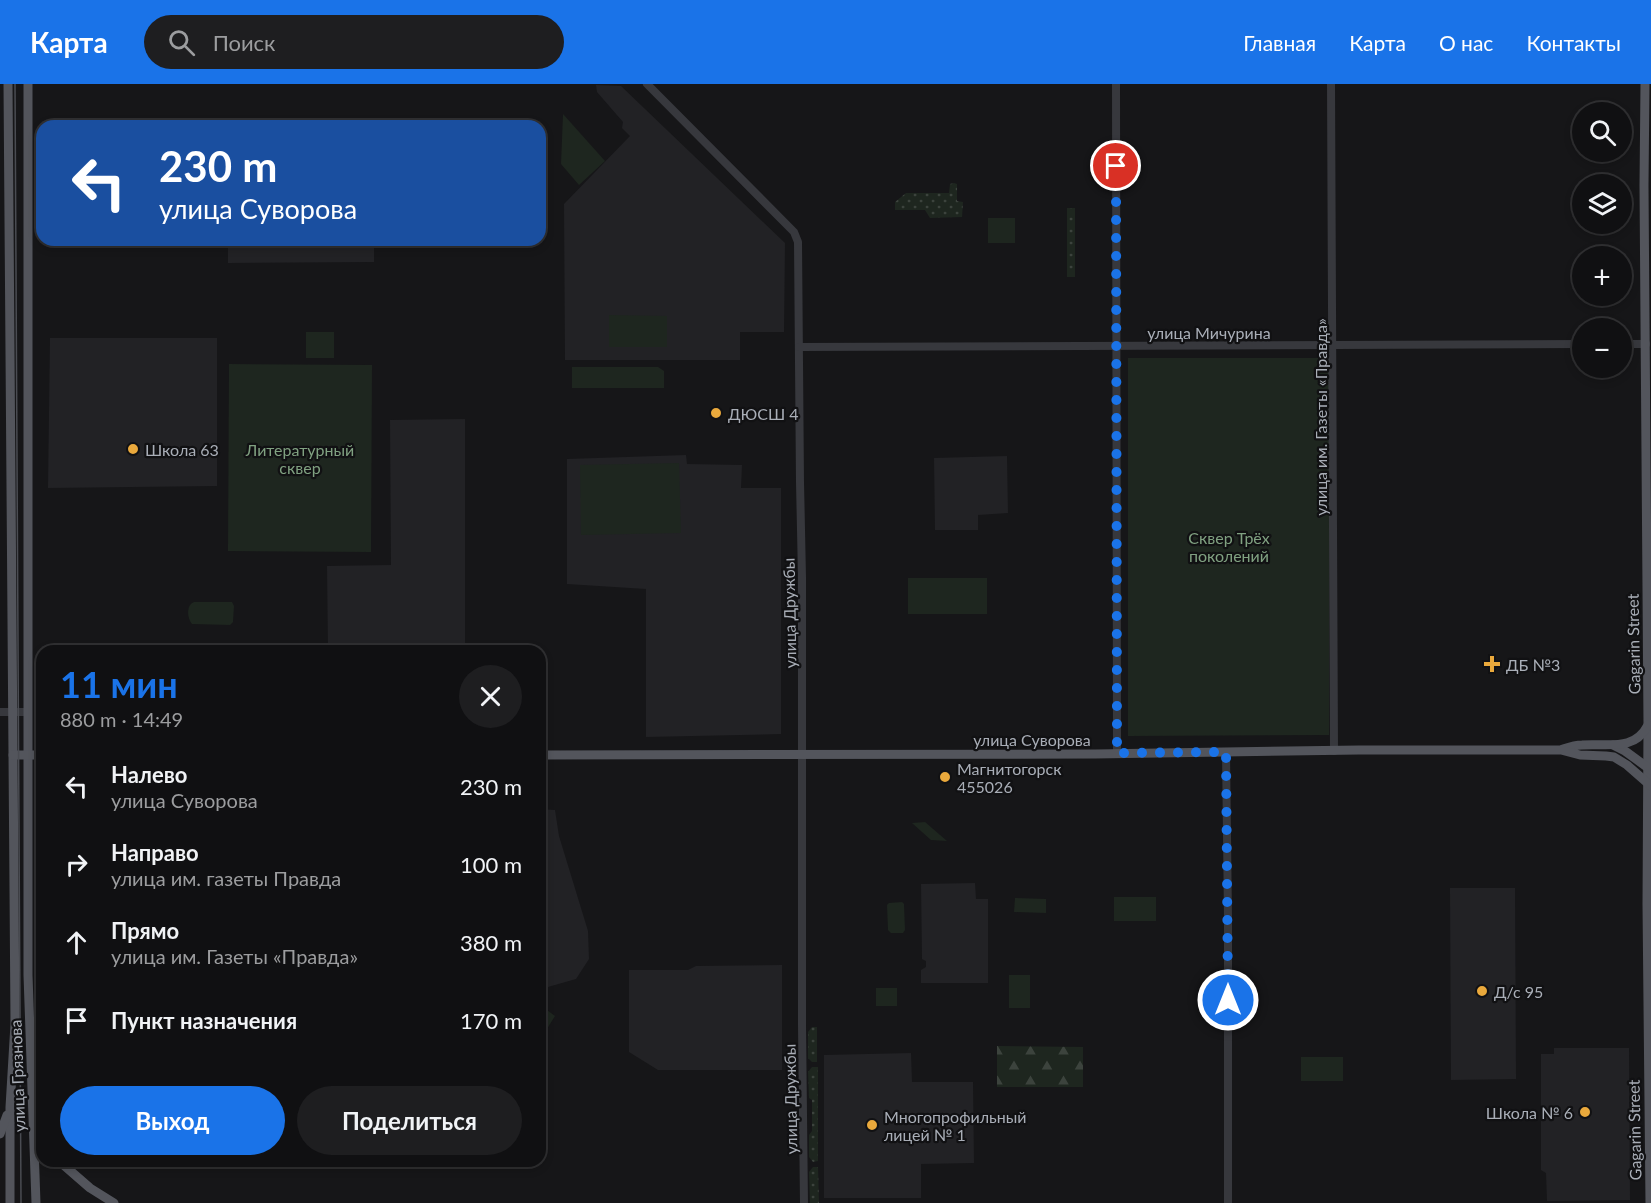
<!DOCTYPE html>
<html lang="ru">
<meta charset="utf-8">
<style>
body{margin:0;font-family:Lato,sans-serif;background:#1e1e20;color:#f1f3f6;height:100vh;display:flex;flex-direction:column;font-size:22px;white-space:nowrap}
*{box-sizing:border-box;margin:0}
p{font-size:20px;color:#9c9d9f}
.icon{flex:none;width:33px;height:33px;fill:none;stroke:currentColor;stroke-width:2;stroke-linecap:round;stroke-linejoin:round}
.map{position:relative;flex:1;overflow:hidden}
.side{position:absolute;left:36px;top:561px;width:510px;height:522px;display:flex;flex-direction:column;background:#101012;border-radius:18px;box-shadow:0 3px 9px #0003,0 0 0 2px #303032}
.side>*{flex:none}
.guide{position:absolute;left:36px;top:36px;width:510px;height:126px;border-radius:18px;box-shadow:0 3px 9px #0003,0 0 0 2px #303032;background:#1a4fa0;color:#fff;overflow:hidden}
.tools{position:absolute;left:1572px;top:18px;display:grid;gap:12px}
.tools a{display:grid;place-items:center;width:60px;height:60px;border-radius:50%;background:#101012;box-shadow:0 3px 9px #0003,0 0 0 2px #303032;font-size:30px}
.pin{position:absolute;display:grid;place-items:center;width:51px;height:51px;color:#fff;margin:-26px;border:3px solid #fff;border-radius:50%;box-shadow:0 2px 6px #0007}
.me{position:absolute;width:66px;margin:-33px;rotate:0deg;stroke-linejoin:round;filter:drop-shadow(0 0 4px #0008)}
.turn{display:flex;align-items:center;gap:21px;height:126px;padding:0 24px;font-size:27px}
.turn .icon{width:78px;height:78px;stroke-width:2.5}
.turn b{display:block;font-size:42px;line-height:51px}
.round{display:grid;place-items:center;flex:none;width:63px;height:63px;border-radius:32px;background:#1e1e20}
.headline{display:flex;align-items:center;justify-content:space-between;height:102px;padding:0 24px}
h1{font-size:36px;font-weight:700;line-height:45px;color:#1a73e8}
.button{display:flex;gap:12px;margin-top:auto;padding:12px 24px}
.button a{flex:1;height:69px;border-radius:36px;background:#1a73e8;color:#fff;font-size:24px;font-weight:700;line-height:69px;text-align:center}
.button a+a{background:#1e1e20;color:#f1f3f6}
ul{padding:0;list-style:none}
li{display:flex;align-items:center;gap:18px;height:78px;padding:0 24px}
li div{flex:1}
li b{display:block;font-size:22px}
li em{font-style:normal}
header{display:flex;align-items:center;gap:36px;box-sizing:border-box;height:84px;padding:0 30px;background:#1a73e8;color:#fff}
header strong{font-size:28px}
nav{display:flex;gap:33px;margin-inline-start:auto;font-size:21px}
.search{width:420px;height:54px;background:#1e1e20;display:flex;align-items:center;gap:15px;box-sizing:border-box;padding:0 21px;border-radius:33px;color:#9c9d9f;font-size:22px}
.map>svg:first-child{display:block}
</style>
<header>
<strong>Карта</strong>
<div class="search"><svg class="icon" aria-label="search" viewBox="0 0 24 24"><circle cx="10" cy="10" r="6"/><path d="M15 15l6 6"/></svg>Поиск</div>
<nav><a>Главная</a><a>Карта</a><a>О нас</a><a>Контакты</a></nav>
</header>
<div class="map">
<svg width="1651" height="1119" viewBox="0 0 1651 1119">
<defs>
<pattern id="grass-dots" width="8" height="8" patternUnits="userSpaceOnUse" patternTransform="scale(1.5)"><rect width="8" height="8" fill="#1e261f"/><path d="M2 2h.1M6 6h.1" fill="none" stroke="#3c433d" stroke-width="1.8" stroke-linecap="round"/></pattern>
<pattern id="forest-firs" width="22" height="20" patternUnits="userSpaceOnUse" patternTransform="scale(1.5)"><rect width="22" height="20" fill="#1e261f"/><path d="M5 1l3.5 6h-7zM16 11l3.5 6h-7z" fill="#3c433d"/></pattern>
</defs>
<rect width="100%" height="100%" fill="#161618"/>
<!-- built -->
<g fill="#222225">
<path d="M596,1L621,2L785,159L784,248H740V276H565L564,120L630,52L622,44L623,38L597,8Z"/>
<path d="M228,156H374V178L228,179Z"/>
<path d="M50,254H217V402L48,404Z"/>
<path d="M465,335V567H328L327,482L391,481L390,336Z"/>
<path d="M686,371L687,380L742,381L741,404H781V650L646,653V505L567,500V375Z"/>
<path d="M1007,372L1008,429L978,431V446H935L934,374Z"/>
<path d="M540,725L555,726L559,752L588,847L589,875L576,895L541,905Z"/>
<path d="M975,799L976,815H988V899H921V886L926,883V877L922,875L921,800Z"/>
<path d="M1450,804H1515L1516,995L1451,996Z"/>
<path d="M782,881V986H658L629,968V886H688L696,882Z"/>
<path d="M1554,964H1629L1630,1116L1547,1117L1546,1089L1541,1086V970H1554Z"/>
<path d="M911,969L912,998H973L974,1079L921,1080V1114H824V971Z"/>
</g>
<!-- grass -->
<g fill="url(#grass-dots)">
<path d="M954,99L957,100V117L963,118L962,133L930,134L925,126H895V118L906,109H949L950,100Z"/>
<rect x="1067" y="124" width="8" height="69"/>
<path d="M812,943H817V978H812L808,974V948Z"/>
<path d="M812,983H818V1077L813,1078L809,1073V1051L812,1047V1016L809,1014L808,988Z"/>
<path d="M813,1083H818L819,1119H810L809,1088Z"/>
</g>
<!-- forest -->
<path fill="url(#forest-firs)" d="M997,962L1083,963V1003H997Z"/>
<!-- green -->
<g fill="#1e261f">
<path d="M563,30L605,77L579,101L561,80Z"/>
<rect x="988" y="134" width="27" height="25"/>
<path d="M609,231L667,232V263H609Z"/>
<rect x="306" y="248" width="28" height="26"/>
<path d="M1128,274H1329V651L1128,652Z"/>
<path d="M229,280L372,281L371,468L228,467Z"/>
<path d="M572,283H658L664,287V304H572Z"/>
<path d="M679,379L681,449L581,451L580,381Z"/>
<rect x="908" y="494" width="79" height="36"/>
<path d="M194,518H232L234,522L233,538L230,541L192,540C187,534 186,521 194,518Z"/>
<path d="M925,738L947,757L931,756L912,739Z"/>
<rect x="1114" y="813" width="42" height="24"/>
<path d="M1015,814L1046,815V829L1014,828Z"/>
<path d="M902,818L904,820L905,846L903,849H891L888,846L887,821L889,819Z"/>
<rect x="1009" y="891" width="21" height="33"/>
<rect x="876" y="904" width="21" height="18"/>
<path d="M540,921L555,932L540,956Z"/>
<rect x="1301" y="973" width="42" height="24"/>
</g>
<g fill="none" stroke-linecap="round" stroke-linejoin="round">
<!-- minor -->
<g stroke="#37383d" stroke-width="8">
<path d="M647,0L794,148L798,158L800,398L802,493V941L804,1119"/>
<path d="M1116,0L1117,669"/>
<path d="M1331,0L1334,667"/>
<path d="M1622,260H1646"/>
<path d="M799,263L1582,260"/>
<path d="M0,628H28"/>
<path d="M1226,668L1228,834V1119"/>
</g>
<!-- major -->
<g stroke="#53555c" stroke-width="9">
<path d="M8,0L15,940L10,1023V1119"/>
<path d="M28,0V891L36,1119"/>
<path d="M1645,0L1644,101L1648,641L1647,820L1650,1119"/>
<path d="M1613,661L1625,667L1651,686"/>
<path d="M1563,665C1569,663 1576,661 1582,661C1608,659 1634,668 1648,641"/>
<path d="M13,671H42"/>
<path d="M540,671L1095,670L1359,666H1561L1580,671L1606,672L1614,673L1627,681L1651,702"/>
<path d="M0,1050L7,1031"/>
<path d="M59,1077L90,1104L114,1119"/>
</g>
<!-- tram -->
<path stroke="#4a4c52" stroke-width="1.5" d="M15,0L21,1119"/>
</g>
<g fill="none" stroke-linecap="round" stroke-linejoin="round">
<!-- route -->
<path stroke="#1a73e8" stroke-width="10" stroke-dasharray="0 18" d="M1116,82L1117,669L1226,668L1228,916"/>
</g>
<!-- markers -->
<g fill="#eaa93c" stroke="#111113" stroke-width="2">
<circle cx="716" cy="329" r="6"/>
<circle cx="133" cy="365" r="6"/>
<path d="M1489 571h6v6h6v6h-6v6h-6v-6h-6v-6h6z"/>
<circle cx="945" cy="693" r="6"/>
<circle cx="1482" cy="907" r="6"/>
<circle cx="1585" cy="1028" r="6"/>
<circle cx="872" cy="1041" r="6"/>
</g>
<g text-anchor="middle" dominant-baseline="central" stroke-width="4.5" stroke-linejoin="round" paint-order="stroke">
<!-- street labels -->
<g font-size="16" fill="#a9aeb7" stroke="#111113">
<text x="1209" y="248">улица Мичурина</text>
<text transform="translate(1320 333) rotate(-90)">улица им. Газеты «Правда»</text>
<text transform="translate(789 529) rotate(-91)">улица Дружбы</text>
<text transform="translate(1633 560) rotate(-91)">Gagarin Street</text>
<text x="1032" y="655">улица Суворова</text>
<text transform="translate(17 992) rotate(-92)">улица Грязнова</text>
<text transform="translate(790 1015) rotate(-91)">улица Дружбы</text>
<text transform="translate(1634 1046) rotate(-91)">Gagarin Street</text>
</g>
<!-- poi labels -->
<g font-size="16" fill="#a9aeb7" stroke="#111113" text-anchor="start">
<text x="728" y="329">ДЮСШ 4</text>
<text x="145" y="365">Школа 63</text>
<text x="1506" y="580">ДБ №3</text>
<text x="957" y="684">Магнитогорск<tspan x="957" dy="18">455026</tspan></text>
<text x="1494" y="907">Д/с 95</text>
<text x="1573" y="1028" text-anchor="end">Школа № 6</text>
<text x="884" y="1032">Многопрофильный<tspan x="884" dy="18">лицей № 1</tspan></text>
</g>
<!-- park labels -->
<g font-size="16" fill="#80a181" stroke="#111113">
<text x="300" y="365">Литературный<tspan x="300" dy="18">сквер</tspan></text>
<text x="1229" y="453">Сквер Трёх<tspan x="1229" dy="18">поколений</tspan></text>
</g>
</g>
</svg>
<div class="tools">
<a><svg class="icon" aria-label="search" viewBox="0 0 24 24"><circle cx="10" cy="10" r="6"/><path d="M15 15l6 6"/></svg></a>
<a><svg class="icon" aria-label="layers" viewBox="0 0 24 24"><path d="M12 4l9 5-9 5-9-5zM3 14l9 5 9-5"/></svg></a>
<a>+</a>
<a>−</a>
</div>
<div class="pin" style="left:1116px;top:82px;background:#d93025"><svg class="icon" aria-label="arrive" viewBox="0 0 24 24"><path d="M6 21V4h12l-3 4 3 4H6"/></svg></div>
<svg class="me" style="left:1228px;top:916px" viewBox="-20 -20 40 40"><circle r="17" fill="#1a73e8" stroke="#fff" stroke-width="3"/><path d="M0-11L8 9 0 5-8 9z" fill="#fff"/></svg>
<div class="guide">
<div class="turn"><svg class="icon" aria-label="left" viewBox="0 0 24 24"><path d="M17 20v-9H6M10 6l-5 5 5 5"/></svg><div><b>230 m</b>улица Суворова</div></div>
</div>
<section class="side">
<div class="headline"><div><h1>11 мин</h1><p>880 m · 14:49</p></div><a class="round"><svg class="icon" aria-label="close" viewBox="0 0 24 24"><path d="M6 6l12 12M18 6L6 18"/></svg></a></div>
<ul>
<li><svg class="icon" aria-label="left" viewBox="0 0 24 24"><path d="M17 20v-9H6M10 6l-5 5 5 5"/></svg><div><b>Налево</b><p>улица Суворова</p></div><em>230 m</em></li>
<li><svg class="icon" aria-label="right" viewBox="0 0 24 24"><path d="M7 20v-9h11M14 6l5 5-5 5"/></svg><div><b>Направо</b><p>улица им. газеты Правда</p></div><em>100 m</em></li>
<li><svg class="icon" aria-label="ahead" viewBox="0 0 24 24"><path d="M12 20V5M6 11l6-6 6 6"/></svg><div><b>Прямо</b><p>улица им. Газеты «Правда»</p></div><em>380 m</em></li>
<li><svg class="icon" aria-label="arrive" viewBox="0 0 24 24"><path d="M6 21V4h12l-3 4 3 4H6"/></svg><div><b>Пункт назначения</b></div><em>170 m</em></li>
</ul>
<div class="button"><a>Выход</a><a>Поделиться</a></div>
</section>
</div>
